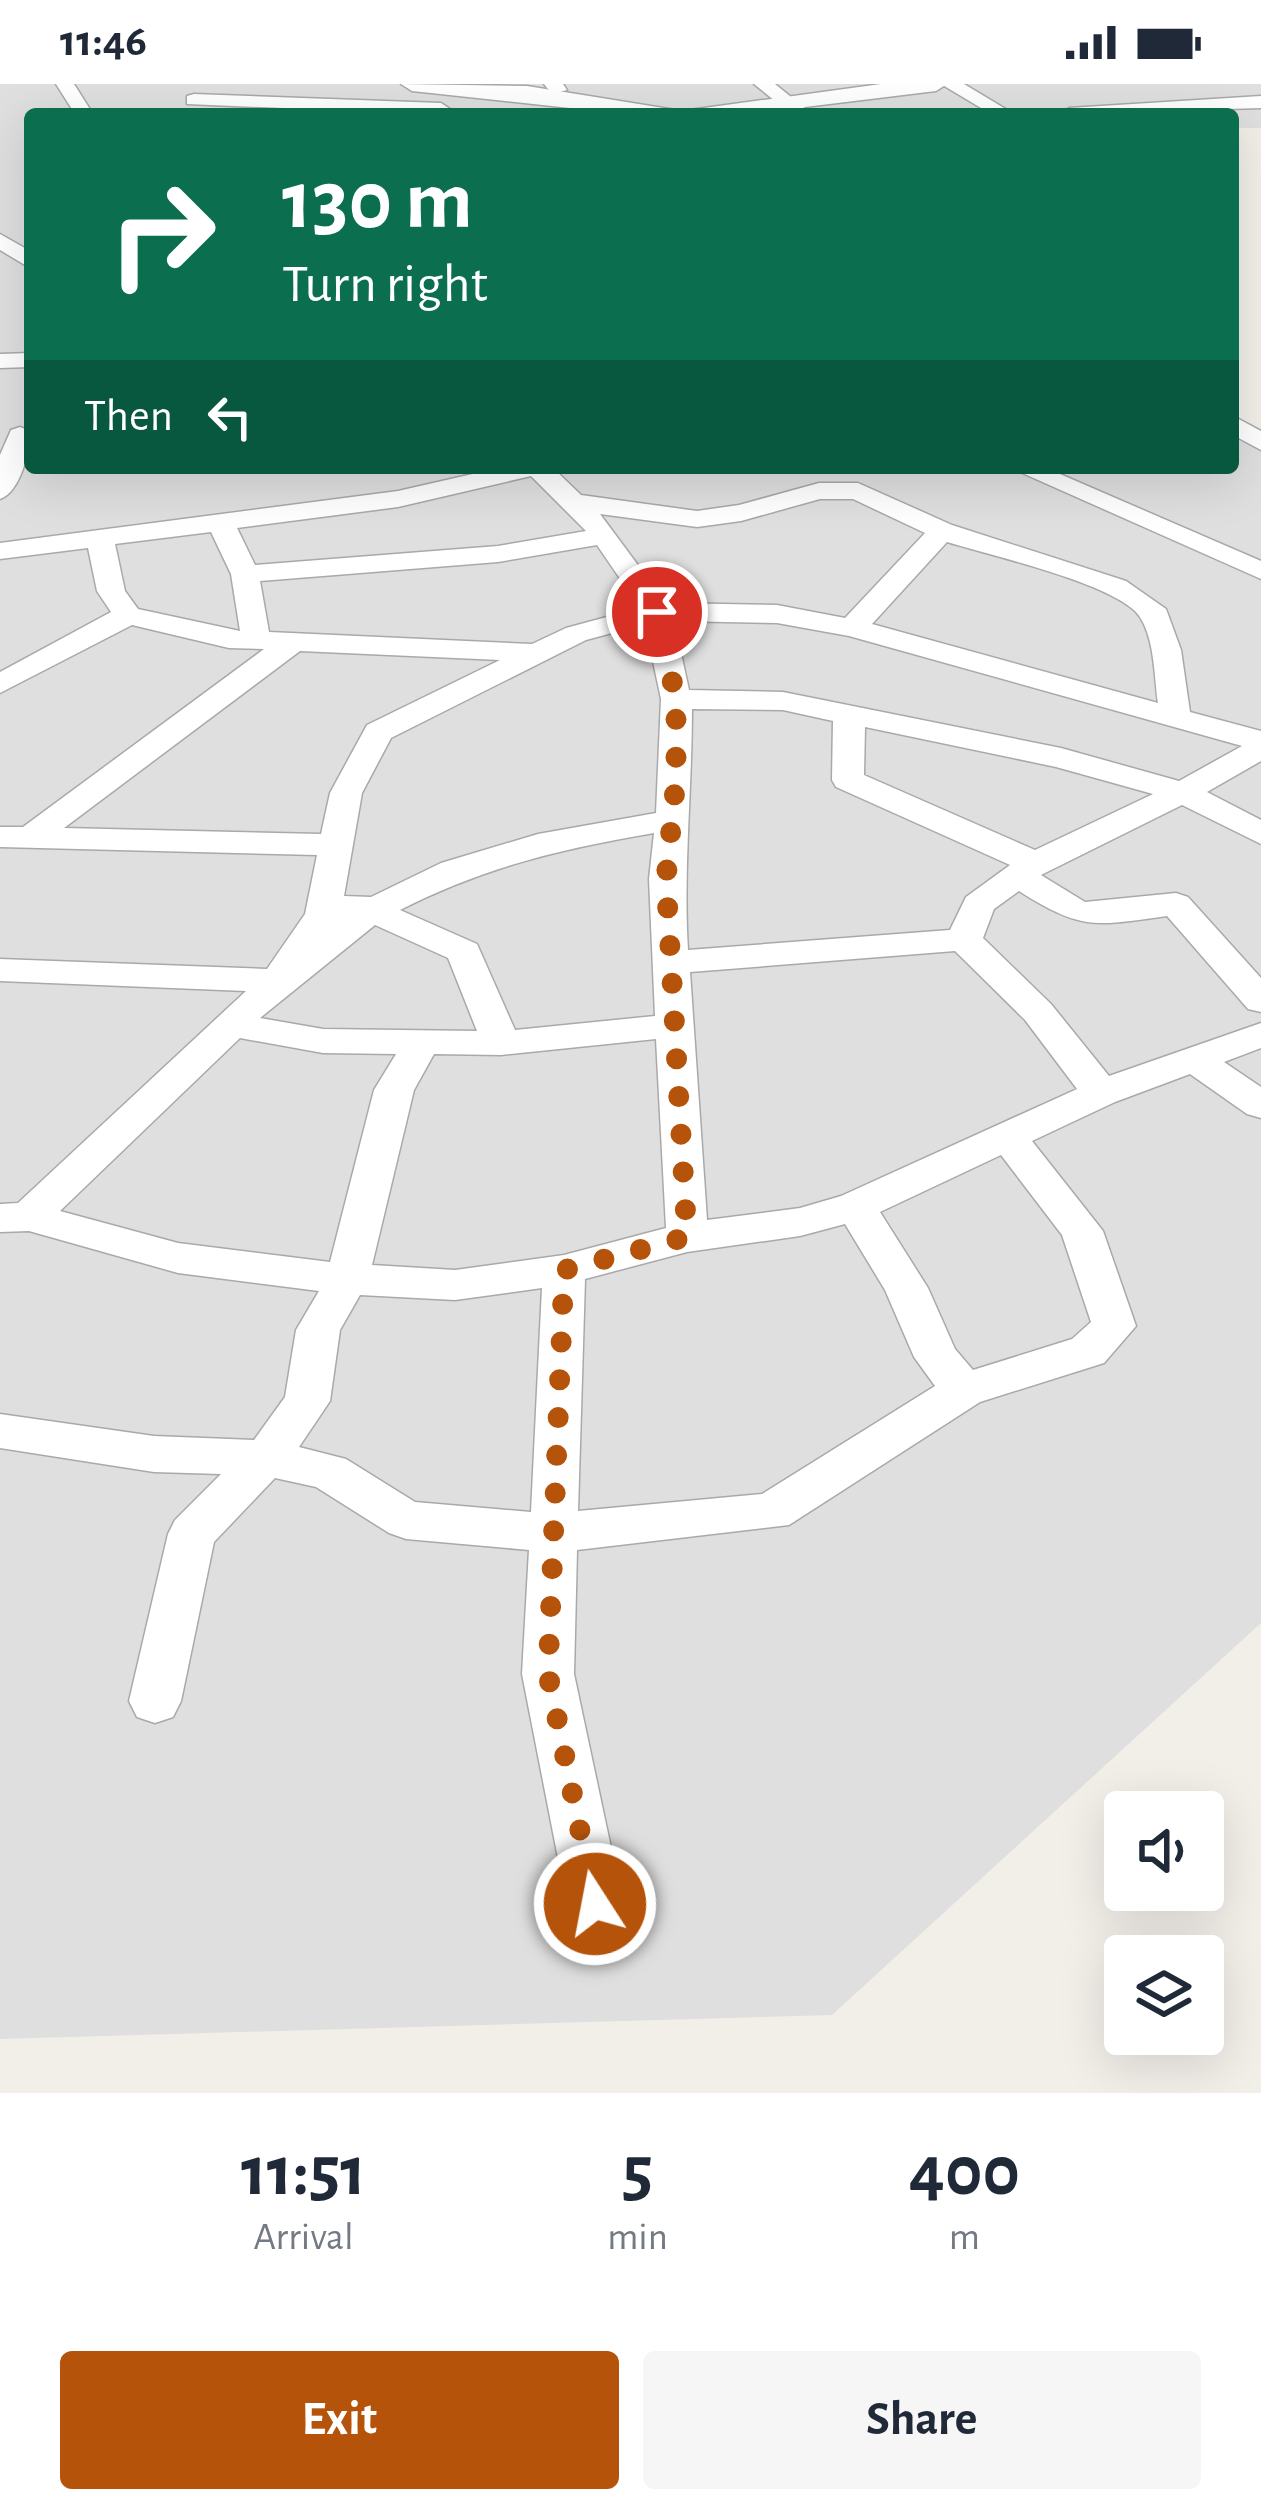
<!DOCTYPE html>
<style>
body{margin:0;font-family:"Alegreya Sans",sans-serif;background:#f6f6f7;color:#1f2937;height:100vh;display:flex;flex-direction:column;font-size:45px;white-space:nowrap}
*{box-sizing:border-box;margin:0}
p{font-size:39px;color:#747a83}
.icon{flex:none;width:66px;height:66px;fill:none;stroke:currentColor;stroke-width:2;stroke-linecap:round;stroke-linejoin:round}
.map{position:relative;height:2009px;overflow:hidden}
.side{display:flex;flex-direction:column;background:#fff;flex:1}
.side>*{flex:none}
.guide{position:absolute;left:24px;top:24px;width:1215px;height:366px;border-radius:12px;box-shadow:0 12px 48px #0002;background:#0b6e4f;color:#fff;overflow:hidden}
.buttons{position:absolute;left:1104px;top:1707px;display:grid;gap:24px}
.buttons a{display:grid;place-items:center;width:120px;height:120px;border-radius:12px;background:#fff;box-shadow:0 12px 48px #0002;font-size:60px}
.pin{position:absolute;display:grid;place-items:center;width:102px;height:102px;color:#fff;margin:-51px;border:6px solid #fff;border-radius:50%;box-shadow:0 3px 12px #0007}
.me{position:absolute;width:132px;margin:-66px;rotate:349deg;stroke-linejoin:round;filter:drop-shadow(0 0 9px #0008)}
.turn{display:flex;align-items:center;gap:42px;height:252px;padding:0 60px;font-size:54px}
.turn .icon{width:156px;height:156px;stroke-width:2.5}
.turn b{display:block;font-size:84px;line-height:102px}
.then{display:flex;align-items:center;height:114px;padding:0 60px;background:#0003;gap:24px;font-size:45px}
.eta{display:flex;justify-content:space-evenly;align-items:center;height:204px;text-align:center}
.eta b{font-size:72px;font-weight:600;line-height:84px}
.action{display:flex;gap:24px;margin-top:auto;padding:24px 60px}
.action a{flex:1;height:138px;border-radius:12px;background:#b45309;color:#fff;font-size:48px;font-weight:600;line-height:138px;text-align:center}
.action a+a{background:#f6f6f7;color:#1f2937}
.status{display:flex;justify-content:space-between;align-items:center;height:84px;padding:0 60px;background:#fff;direction:ltr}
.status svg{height:33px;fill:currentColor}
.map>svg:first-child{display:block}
</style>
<div class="status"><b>11:46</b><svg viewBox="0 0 49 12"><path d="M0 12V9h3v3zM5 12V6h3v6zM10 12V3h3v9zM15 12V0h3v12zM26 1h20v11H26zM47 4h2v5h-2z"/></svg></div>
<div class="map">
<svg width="1261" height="2009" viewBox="0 0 1261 2009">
<rect width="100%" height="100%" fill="#f2efe9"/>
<!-- residential -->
<path fill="#e0dfdf" d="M0,0H1261V44H1233V30H30V384H1233V334L1261,354V1539L832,1931L0,1955Z"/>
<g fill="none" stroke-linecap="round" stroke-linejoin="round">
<defs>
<g id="minor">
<path d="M56,0H74L93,30H75Z"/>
<path d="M544,0H563L567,6L552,10Z"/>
<path d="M754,0H775L812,30H791Z"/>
<path d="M941,0H964L1014,30H991Z"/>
<path d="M194,10L441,19L450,25L444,30H424L187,20V12Z"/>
<path d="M1261,12V24L1060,30L1069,24Z"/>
<path d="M0,150L30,167V184L0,166Z"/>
<path d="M30,269V283L0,284V270Z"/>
<path d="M1233,332L1261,347V366L1233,351Z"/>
<path d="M20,343L30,347C30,368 20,408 0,415V371L11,346Z"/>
<path d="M499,384H553L581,411L697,427L739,421L819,399H858L952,441L1126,497L1166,525L1181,566L1190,628L1261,647V677L1207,708L1261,736V760L1182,721L1041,791L1085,818L1176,809L1188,813L1261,894V928L1248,925L1167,832C1095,842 1082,847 1019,807L994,825L983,854L1051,920L1109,992L1261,939V964L1224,978L1261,1003V1034L1247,1030L1190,990L1115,1018L1032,1057L1103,1147L1136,1242L1104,1279L980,1318L789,1441L577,1466L574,1590L623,1820L615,1838L595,1846L575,1838L567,1820L522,1590L529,1466L406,1455L389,1449L316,1403L275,1394L214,1458L181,1617L173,1633L155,1639L137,1633L129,1617L168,1450L175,1436L221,1390L154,1388L0,1364V1330L154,1352L254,1356L285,1313L296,1246L319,1207L178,1189L29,1147L0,1148V1120L18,1119L246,907L0,897V875L267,885L305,830L317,771L0,763V743H23L264,565L229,564L132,541L0,609V588L111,528L97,507L88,464L0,475V459L398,407ZM531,392L586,447L498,462L255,481L237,444L398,423ZM820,415H853L925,449L845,534L777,521L666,519L600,430L697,443L741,437ZM211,448L231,490L240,547L138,525L125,507L115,460ZM947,458C993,472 1103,497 1135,527C1155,547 1154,593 1158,619L872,540ZM597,461L640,524L566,544L532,560L269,548L260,497L498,478ZM674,537L777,539L849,552L1242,662L1179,697L1061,664L783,608L689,606ZM645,540L661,615L656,729L538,750L441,779L371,813L344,812L362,709L391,654L586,556ZM300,567L500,576L367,641L330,709L321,750L64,744ZM692,625L783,626L833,637L832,696L836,703L1010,781L966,813L950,846L688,866C683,785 692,706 692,625ZM865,643L1056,683L1153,710L1035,766L864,691ZM654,749L649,795L655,932L515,946L477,860L400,826C485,783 560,765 654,749ZM375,841L448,874L477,947L323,945L260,934ZM955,867L1025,936L1077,1005L841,1112L800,1124L707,1136L690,888ZM240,954L323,969L396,970L374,1006L330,1178L178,1159L60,1127ZM656,955L666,1144L564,1171L455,1186L372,1181L414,1006L434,970L501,971ZM1001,1071L1062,1151L1091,1238L1072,1255L973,1286L955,1265L928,1204L880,1128ZM845,1140L885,1206L914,1273L935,1302L762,1410L578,1427L585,1195L687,1168L800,1152ZM542,1204L531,1428L415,1418L346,1375L299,1363L330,1317L340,1246L360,1211L455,1216Z"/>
<path d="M1011,384H1046L1261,477V495Z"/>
</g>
<path id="tertiary" d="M401,0L527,2L682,27L881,0H947L936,7L748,30H625L412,7Z"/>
</defs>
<!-- minor casing -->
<use href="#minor" stroke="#a9a9a9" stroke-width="3"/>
<!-- tertiary casing -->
<use href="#tertiary" stroke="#a9a9a9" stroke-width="3"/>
<!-- minor -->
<use href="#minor" fill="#fff" fill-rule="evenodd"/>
<!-- tertiary -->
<use href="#tertiary" fill="#fff" fill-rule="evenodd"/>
</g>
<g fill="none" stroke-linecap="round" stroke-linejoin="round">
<!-- route -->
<path stroke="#b45309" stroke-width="21" stroke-dasharray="0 37.8" d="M595,1820L548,1590L564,1186L687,1153L666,795L676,695V615L657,528"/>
</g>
</svg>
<div class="buttons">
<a><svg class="icon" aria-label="sound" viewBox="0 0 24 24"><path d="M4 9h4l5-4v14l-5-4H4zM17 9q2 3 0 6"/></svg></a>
<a><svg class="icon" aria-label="layers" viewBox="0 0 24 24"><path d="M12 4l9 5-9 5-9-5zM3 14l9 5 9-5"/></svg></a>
</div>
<div class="pin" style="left:657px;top:528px;background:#d93025"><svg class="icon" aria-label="arrive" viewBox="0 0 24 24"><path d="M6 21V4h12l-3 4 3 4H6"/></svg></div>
<svg class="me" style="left:595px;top:1820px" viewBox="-20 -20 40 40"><circle r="17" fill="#b45309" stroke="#fff" stroke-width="3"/><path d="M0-11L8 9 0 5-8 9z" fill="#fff"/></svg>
<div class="guide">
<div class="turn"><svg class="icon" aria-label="right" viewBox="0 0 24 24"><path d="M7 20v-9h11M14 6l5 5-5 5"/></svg><div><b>130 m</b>Turn right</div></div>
<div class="then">Then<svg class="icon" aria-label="left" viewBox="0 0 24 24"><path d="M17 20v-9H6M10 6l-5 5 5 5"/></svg></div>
</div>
</div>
<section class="side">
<div class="eta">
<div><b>11:51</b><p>Arrival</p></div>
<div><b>5</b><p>min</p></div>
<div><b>400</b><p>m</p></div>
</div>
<div class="action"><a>Exit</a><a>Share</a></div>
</section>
